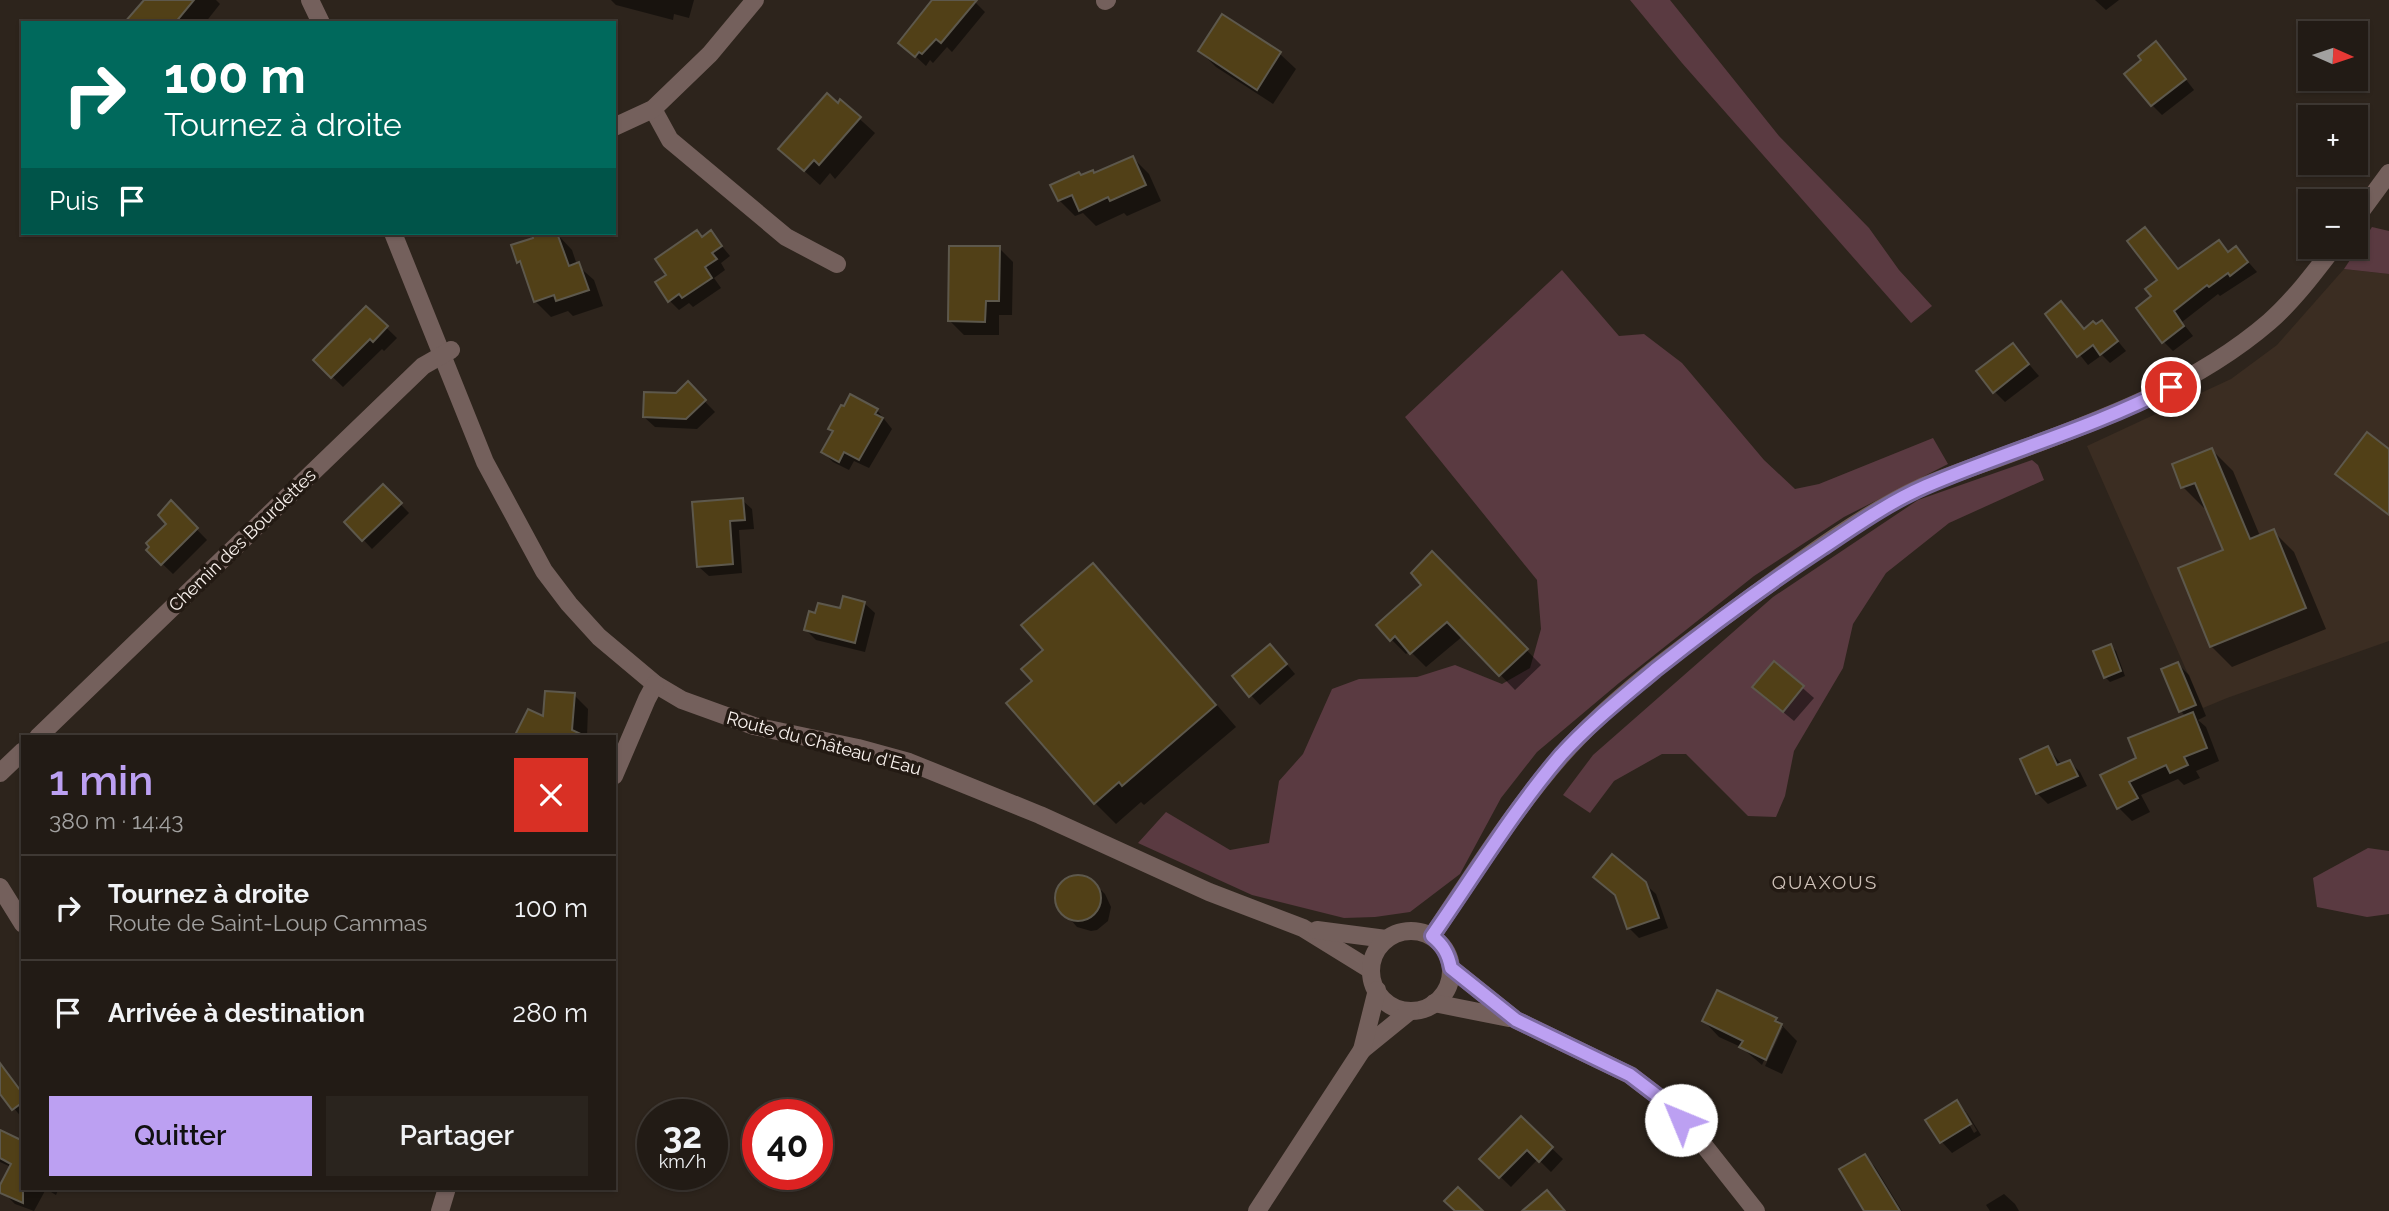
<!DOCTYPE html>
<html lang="fr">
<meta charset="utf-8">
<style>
body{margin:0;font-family:Raleway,sans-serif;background:#2a241e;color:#f1f3f6;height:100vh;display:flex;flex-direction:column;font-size:26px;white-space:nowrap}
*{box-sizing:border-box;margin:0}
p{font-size:23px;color:#a2a1a0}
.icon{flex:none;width:38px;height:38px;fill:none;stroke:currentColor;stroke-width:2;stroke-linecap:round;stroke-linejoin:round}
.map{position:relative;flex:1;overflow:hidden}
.side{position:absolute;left:21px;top:735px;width:595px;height:455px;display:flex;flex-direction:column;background:#221b15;border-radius:0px;box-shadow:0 2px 5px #0004,0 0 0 2px #3f3934}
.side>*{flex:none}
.banner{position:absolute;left:21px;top:21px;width:595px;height:214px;border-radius:0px;box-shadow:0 2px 5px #0004,0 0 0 2px #3f3934;background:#00695c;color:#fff;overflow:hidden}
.needle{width:46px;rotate:93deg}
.buttons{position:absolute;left:2298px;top:21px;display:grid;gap:14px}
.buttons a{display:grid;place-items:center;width:70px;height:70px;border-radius:0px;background:#221b15;box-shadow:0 2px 5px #0004,0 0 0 2px #3f3934;font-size:35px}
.speed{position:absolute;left:637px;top:1099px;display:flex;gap:14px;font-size:35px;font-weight:700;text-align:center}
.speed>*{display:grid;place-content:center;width:91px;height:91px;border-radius:50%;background:#221b15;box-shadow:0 2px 5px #0004,0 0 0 2px #3f3934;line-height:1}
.speed small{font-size:18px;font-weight:400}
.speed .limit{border:10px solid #d22;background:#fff;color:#111}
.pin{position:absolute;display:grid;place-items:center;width:60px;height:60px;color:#fff;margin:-30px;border:4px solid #fff;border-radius:50%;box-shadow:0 2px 7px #0007}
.me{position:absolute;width:77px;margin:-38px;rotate:315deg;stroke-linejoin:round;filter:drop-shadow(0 0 5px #0008)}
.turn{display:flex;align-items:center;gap:24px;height:147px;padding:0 28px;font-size:32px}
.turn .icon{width:91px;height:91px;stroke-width:2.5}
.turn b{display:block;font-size:49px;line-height:60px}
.then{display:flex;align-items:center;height:66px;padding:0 28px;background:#0003;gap:14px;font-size:26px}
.round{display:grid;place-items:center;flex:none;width:74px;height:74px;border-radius:0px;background:#2a241e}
.summary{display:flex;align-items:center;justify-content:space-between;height:119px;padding:0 28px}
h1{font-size:42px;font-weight:600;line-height:52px;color:#bca0f2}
.action{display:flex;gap:14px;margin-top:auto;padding:14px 28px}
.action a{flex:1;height:80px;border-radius:0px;background:#bca0f2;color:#111;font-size:28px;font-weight:600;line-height:80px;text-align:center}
.action a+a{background:#2a241e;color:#f1f3f6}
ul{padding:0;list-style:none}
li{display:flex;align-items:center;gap:21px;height:105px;padding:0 28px;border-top:2px solid #3f3934}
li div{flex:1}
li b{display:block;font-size:26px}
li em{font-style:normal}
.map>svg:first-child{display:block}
</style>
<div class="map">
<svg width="2389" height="1211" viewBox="0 0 2389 1211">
<rect width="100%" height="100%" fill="#2d241c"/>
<!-- built -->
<path fill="#3b2d22" d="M2344,269L2389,274V641L2227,698L2203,708L2087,446L2231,379L2277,345Z"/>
<!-- green -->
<g fill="#5a3a41">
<path d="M1630,0H1670L1779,136L1869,228L1899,270L1932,306L1911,323L1682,63Z"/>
<path d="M2372,227L2389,231V274L2344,269Z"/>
<path d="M1562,270L1619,336L1644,334L1682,363L1764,460L1795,489L1819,484L1933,438L1948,464L1844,517L1754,576L1619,683L1537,752L1501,798L1460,874L1410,912L1375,917L1344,918L1252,895L1138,843L1166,812L1230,850L1269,843L1279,781L1303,754L1332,689L1359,679L1417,677L1455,665L1502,684L1530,668L1541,629L1537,580L1405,417Z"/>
<path d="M2032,460L2038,465L2044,480L1949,523L1886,573L1853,624L1843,668L1794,751L1785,796L1776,817L1748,816L1686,754H1662L1614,781L1590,813L1563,795L1593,755L1773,597L1918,500Z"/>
<path d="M2368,848L2389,851V914L2367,917L2317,907L2313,878Z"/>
</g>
<!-- shadow -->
<g fill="#0007" fill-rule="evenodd">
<path d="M146,0H216L220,4L205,23H126Z"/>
<path d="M611,0H694L689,18L674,14L673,20L616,5Z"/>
<path d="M931,0H973L985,12L952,52L947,47L933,63L930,60L926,66L911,52L924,13Z"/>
<path d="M2095,0H2119L2106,10Z"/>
<path d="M1223,16L1280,54L1296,69L1273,104L1216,67L1200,51Z"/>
<path d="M2166,54L2194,90L2162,115L2152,105L2144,61Z"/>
<path d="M841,102L875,133L835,179L830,173L820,185L780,149Z"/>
<path d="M1133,158L1149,174L1161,201L1127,216L1124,213L1096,226L1083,213L1075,216L1059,200L1081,176L1095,175Z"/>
<path d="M2145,229L2180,270L2219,242L2230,253L2236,248L2257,272L2220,296L2218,294L2182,322L2193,336L2173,351L2163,341L2153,297L2160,281Z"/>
<path d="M533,233L557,234L572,250L577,265L594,280L603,306L573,316L568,311L551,317L535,301L524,268L518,262L535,239Z"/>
<path d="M711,233L730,256L721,263L725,270L714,278L721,288L693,307L689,303L679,310L669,300L668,275Z"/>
<path d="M999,248L1013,262L1012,315H999V335H964L950,321Z"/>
<path d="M367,309L397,338L384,351L382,349L343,387L315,360Z"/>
<path d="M2047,314L2085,330L2102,322L2126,351L2110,363L2102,355L2088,365Z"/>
<path d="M2013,346L2039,376L2005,402L1994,391Z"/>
<path d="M688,384L715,412L697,429L655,427L644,417Z"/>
<path d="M877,410L892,429L869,468L854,461L849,470L833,462L823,452L834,433L830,429Z"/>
<path d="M2212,450L2233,471L2260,536L2273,531L2294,552L2326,629L2232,667L2211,646L2180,569L2225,551L2207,507L2204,508L2183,487Z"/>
<path d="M2389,451V516L2338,473Z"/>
<path d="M383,486L409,513L372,549L347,522Z"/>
<path d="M742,500L752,509L754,529L739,530L742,573L709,576L699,567Z"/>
<path d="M171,503L207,540L173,574L148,550L169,524Z"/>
<path d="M1432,553L1541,665L1515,690L1463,636L1426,667L1410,651L1406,654L1391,639L1424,585Z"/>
<path d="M1093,565L1114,586L1236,727L1144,805L1141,802L1116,824L1095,803L1034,682L1045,650Z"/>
<path d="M864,603L875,613L865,652L816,640L806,630L842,610Z"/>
<path d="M2111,646L2116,651L2125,676L2110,682L2105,677Z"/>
<path d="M1279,655L1295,674L1260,705L1234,677Z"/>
<path d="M1774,663L1814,698L1794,721L1765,697Z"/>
<path d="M2178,664L2189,675L2206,716L2198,720L2206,727L2219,761L2196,771L2200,778L2184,785L2178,779L2141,795L2150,812L2132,821L2119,808L2138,758L2186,717L2181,711Z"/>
<path d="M574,695L588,709L587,737H521Z"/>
<path d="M2048,748L2062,765L2070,762L2080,772L2087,786L2048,804L2037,793Z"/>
<path d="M1081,877L1094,883L1105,894L1111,907L1108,921L1097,930L1091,931L1077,927L1057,904L1058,890L1062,884L1067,879Z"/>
<path d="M1644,883L1656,894L1668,928L1639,938L1629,928Z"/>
<path d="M1776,1019L1791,1035L1797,1041L1782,1074L1765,1066L1783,1027H1779L1762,1065L1741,1047L1719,1037L1704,1021Z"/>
<path d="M1,1067L23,1093L22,1118L0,1091Z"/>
<path d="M1957,1103L1967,1113L1981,1135L1952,1153L1942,1142L1928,1120ZM1962,1112H1966L1977,1131L1974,1133Z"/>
<path d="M1521,1119L1563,1159L1551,1172L1538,1159L1511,1187L1482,1159Z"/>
<path d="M0,1132L23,1188H59L56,1195L46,1189L34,1211L15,1204L5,1194L11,1167L0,1162Z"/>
<path d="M1865,1156L1875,1167L1902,1211H1866Z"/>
<path d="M2004,1194L2015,1204L2019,1211H1990L1986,1205Z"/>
</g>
<!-- building -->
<g fill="#514017" stroke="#5d584c" stroke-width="2">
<path d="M144,0H194L175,23H124Z"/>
<path d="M932,0H977L941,43L936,39L922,54L919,52L915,57L898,43Z"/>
<path d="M1222,14L1281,52L1257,90L1198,51Z"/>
<path d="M2156,41L2186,79L2151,106L2124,74L2141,60L2138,56Z"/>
<path d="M827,93L838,103L840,99L861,117L819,165L814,160L804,171L778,149Z"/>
<path d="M1133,156L1146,185L1110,201L1108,197L1079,211L1072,195L1058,201L1050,185L1079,172L1081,175L1093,170L1094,173Z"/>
<path d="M2145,227L2178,269L2219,240L2228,252L2236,246L2248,262L2230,276L2228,273L2209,287L2207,285L2174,311L2184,326L2162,343L2136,308L2151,296L2145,289L2157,280L2127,241Z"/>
<path d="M697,230L702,237L711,230L722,246L712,253L717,259L705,267L712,278L682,298L679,294L668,302L655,282L666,275L655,259Z"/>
<path d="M532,233H557L569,266L579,262L589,290L556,301L554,295L534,302L520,261L517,263L511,245L533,238Z"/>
<path d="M949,246H1000L999,301H986L985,322L948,321Z"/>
<path d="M2061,301L2084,329L2093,321L2096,324L2102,320L2118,341L2100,355L2093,345L2077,357L2045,314Z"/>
<path d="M366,306L388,326L373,342L370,339L331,378L313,360Z"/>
<path d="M2013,343L2029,364L1993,393L1976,371Z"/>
<path d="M688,381L706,400L686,419L643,417L644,392L676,393Z"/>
<path d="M850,394L878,409L875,414L883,418L859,460L844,452L839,462L821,452L833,431L828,429L841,405L844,406Z"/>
<path d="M2367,432L2389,449V515L2335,474Z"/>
<path d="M2212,448L2250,539L2274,529L2306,608L2210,647L2178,568L2223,550L2195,483L2181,488L2172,464Z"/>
<path d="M383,484L402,503L362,541L344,522Z"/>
<path d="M743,498L745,520L730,521L733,564L697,567L692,502Z"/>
<path d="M171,500L198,528L161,565L146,550L149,547L146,543L166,524L158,515Z"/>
<path d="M1432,551L1528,649L1499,676L1447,622L1410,654L1395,636L1390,641L1376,625L1421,585L1411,573Z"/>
<path d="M1093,563L1216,705L1122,786L1119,782L1094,804L1006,703L1032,681L1021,669L1043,650L1021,625Z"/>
<path d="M843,596L865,602L855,643L804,630L809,611L815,613L818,603L840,608Z"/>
<path d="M1270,644L1287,664L1249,697L1232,676Z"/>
<path d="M2111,644L2121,671L2104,678L2093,651Z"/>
<path d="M1774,661L1804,686L1783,712L1752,687Z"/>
<path d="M2178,662L2196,705L2179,712L2161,669Z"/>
<path d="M545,691L575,693L572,730L587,737H514L528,709L543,716Z"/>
<path d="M2193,712L2207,748L2184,757L2188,765L2170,773L2166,765L2129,782L2138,798L2117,809L2100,775L2136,758L2128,738Z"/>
<path d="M2048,746L2057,765L2070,760L2078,776L2036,794L2020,759Z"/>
<path d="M1612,854L1646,882L1659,918L1627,929L1615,895L1593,877Z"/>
<circle cx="1078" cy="898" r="23"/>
<path d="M1717,990L1777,1018L1775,1021L1782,1024L1766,1060L1739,1047L1743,1041L1702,1021Z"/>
<path d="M0,1063L23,1094V1102L12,1110L0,1094Z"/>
<path d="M1957,1100L1971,1124L1940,1143L1925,1120Z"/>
<path d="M1521,1116L1553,1147L1539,1162L1527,1150L1499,1178L1479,1159Z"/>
<path d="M0,1130L23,1141V1203L0,1193V1185L11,1164L0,1158Z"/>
<path d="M1865,1154L1900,1211H1864L1839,1169Z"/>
<path d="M1458,1187L1483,1211H1455L1444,1201Z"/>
<path d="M1547,1190L1565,1211H1522Z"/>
</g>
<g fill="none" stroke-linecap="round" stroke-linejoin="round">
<!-- minor -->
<g stroke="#74605c" stroke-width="18">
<path d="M310,0L321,23"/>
<path d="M1105,1L1107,0"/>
<path d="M653,109L670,140L786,237L837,264"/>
<path d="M614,127L653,109L710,54L755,0"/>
<path d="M2356,218L2389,173"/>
<path d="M393,233L485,462L544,571L569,604L599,637L655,684L682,700L754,726L858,748L909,762L1040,815L1209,892L1303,928L1371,970"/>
<path d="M38,737L423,366L451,350"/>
<path d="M0,773L23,751"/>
<path d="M614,776L647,699L655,684"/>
<path d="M0,887L23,924"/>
<path d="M1317,930L1386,939"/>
<circle cx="1411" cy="971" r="40"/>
<path d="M1432,936C1473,875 1513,811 1561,756C1613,697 1680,649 1743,603C1799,562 1861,515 1924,486C1954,473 1986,463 2017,451C2106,418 2197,384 2269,322C2293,301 2315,272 2334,247"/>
<path d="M1451,968L1516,1020L1630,1075L1664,1101L1699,1139L1756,1211"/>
<path d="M1434,1003L1509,1018"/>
<path d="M1362,1050L1410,1011"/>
<path d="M440,1211L447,1188"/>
<path d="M1257,1211L1362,1050L1377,990"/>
</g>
</g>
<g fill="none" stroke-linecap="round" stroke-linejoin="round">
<defs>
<path id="route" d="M1681,1120L1664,1101L1630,1075L1516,1020L1451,968C1448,953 1443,945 1432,936C1474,876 1513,811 1561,755C1589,724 1623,697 1655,670C1709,627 1764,586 1822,548C1855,526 1889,502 1926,486C2007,451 2093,428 2171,387"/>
</defs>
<!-- route casing -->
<use href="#route" stroke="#7a689d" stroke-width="18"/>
<!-- route -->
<use href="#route" stroke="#bca0f2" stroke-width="12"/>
</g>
<g text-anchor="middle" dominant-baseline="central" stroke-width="7" stroke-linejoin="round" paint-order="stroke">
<!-- street labels -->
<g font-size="18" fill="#faf3ef" stroke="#231a13">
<text transform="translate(242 540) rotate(-44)">Chemin des Bourdettes</text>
<text transform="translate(824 743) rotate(15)">Route du Château d'Eau</text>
</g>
<!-- neighbourhood labels -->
<g font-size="19" letter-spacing="2" fill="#cfc2b9" stroke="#231a13">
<text x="1825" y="882">QUAXOUS</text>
</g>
</g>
</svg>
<div class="buttons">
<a><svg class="needle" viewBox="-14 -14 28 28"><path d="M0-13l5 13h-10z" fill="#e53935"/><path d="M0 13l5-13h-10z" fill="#a2a1a0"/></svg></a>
<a>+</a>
<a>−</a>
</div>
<div class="speed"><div>32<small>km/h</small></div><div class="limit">40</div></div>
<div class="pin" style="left:2171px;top:387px;background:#d93025"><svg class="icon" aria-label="arrive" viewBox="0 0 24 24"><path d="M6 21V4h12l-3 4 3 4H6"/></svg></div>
<svg class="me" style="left:1681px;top:1120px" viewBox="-20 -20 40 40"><circle r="19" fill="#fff"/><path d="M0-13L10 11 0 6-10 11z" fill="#bca0f2"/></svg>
<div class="banner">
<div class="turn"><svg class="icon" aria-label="right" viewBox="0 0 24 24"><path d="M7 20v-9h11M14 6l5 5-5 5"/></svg><div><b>100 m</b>Tournez à droite</div></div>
<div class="then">Puis<svg class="icon" aria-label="arrive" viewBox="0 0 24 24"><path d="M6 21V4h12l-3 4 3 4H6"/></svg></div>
</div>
<section class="side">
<div class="summary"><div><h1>1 min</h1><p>380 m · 14:43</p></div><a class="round" style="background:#d93025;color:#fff"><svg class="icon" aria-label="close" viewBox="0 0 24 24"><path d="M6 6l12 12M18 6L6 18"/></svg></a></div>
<ul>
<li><svg class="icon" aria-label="right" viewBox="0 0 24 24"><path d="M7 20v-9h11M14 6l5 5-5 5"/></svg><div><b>Tournez à droite</b><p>Route de Saint-Loup Cammas</p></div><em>100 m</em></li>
<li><svg class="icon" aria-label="arrive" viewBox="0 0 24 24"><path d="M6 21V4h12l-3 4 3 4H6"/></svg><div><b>Arrivée à destination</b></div><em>280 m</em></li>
</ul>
<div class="action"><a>Quitter</a><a>Partager</a></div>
</section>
</div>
